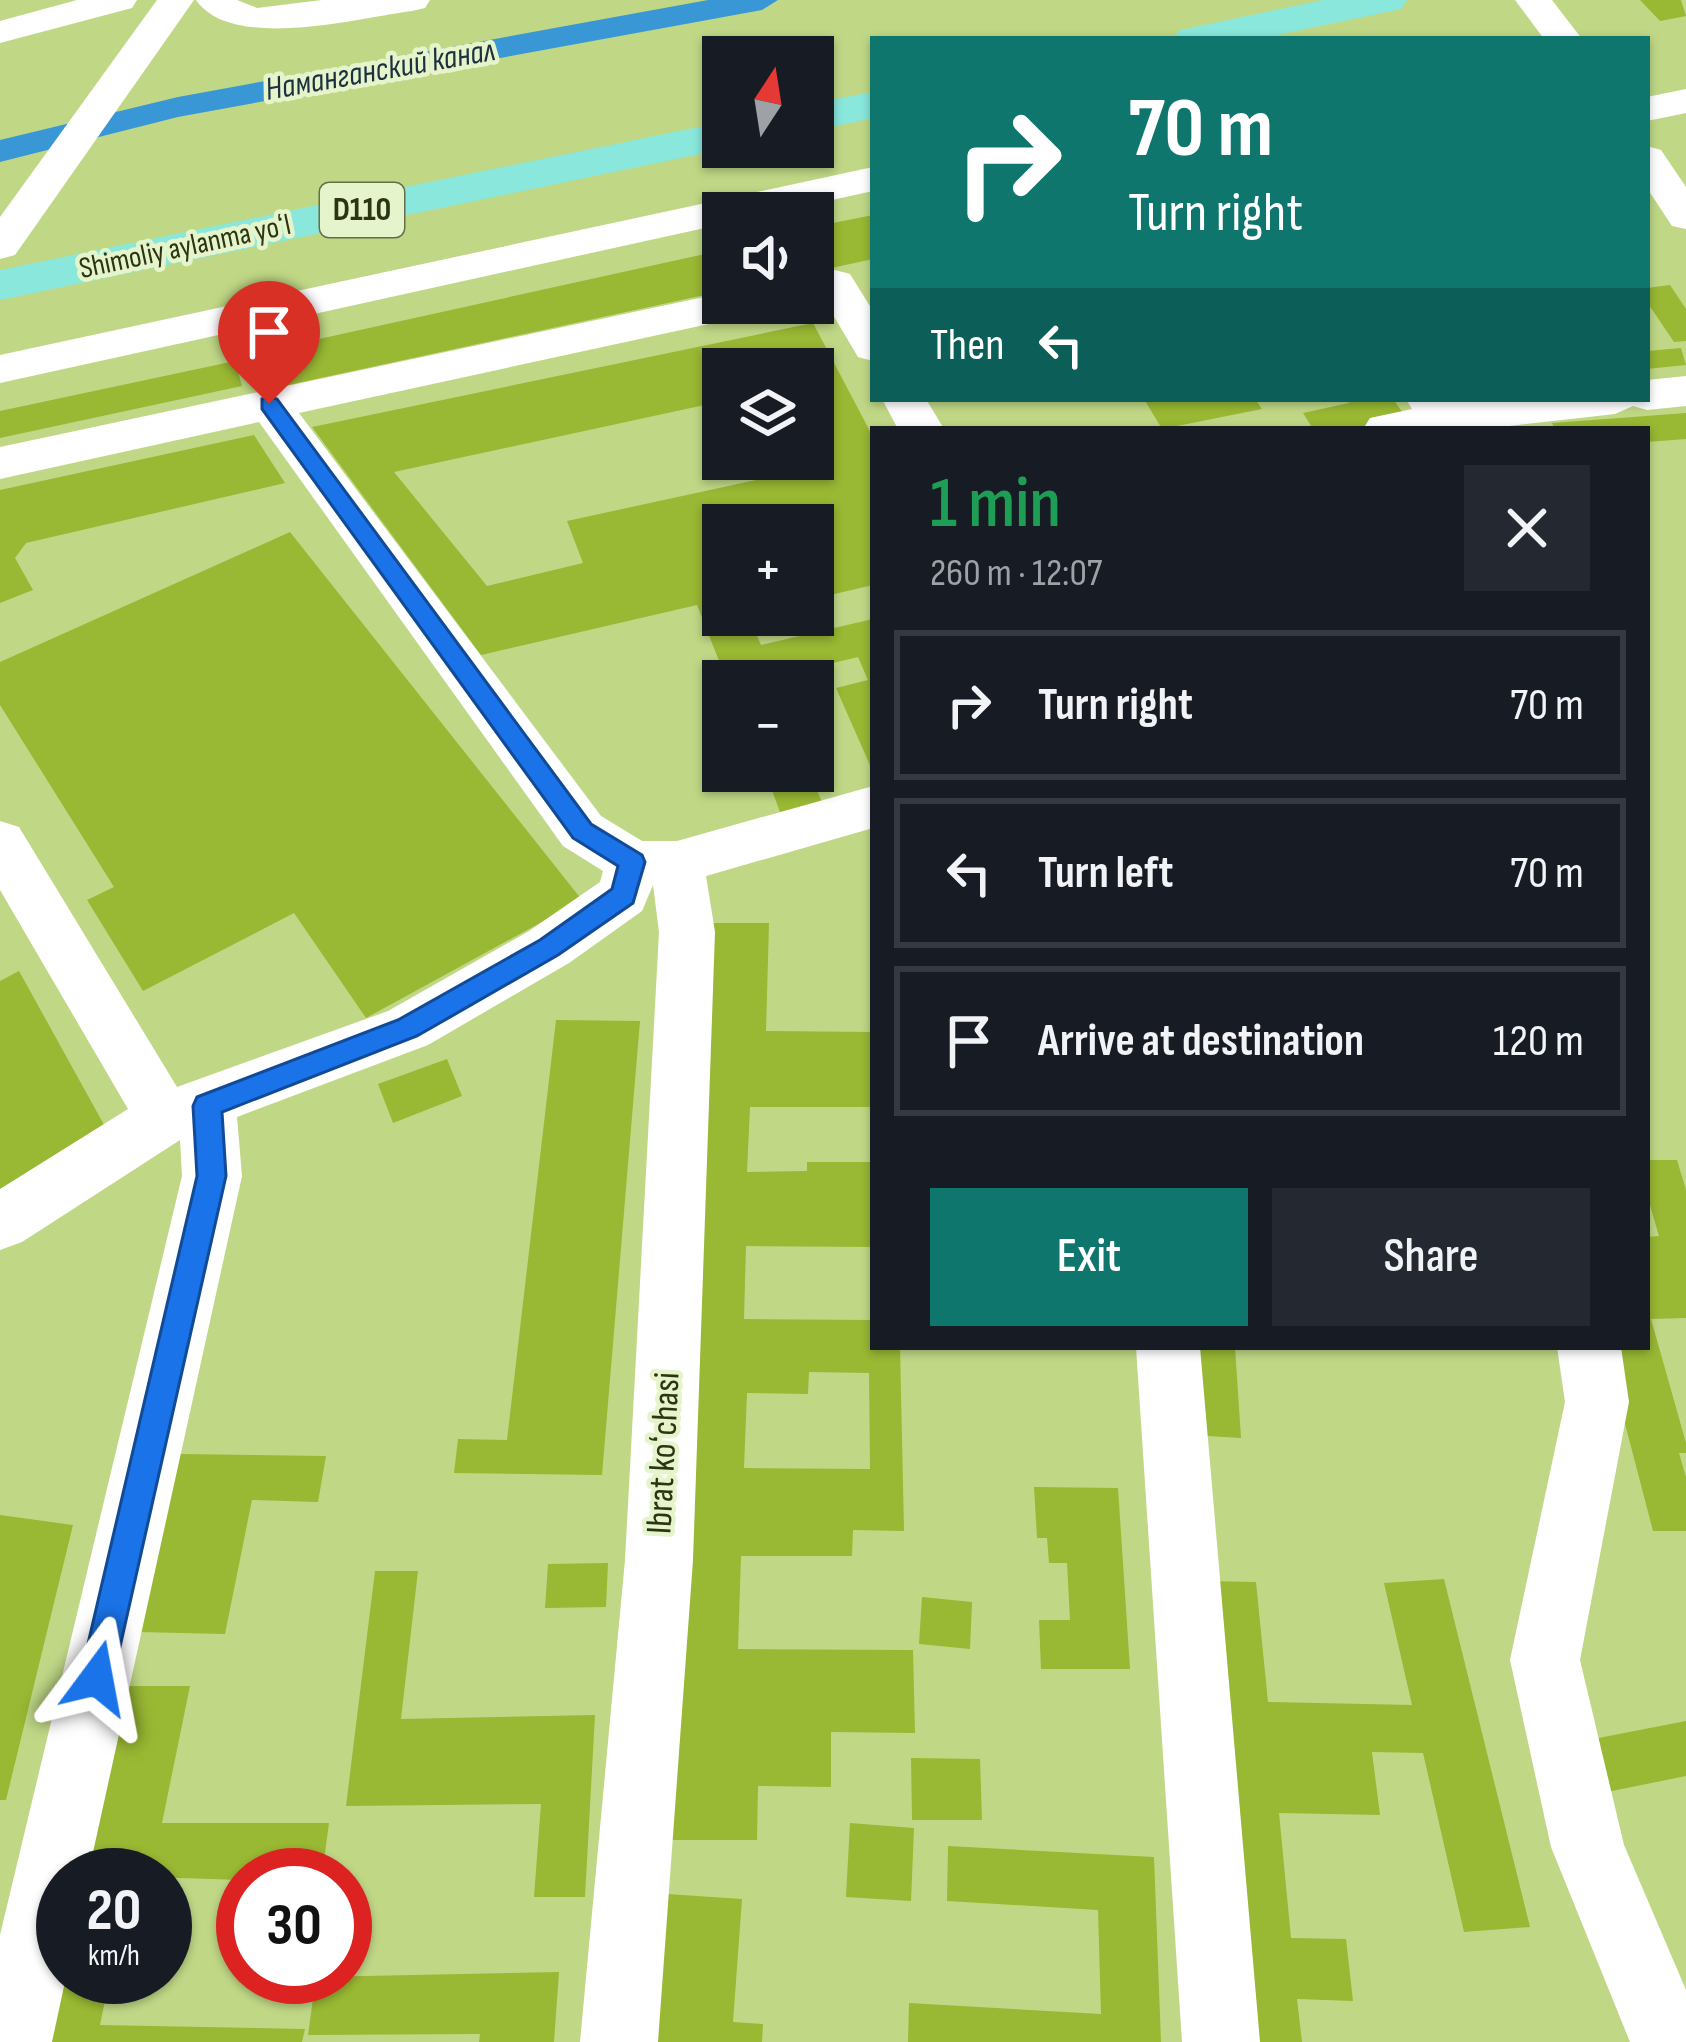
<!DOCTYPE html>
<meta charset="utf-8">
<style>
body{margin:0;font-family:"Sofia Sans Condensed",sans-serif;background:#242831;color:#f1f3f6;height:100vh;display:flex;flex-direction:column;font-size:45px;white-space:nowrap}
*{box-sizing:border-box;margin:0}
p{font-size:39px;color:#9ea1a6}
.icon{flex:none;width:66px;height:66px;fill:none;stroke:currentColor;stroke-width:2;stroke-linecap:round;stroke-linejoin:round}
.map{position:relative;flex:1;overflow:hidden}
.side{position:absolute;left:870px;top:426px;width:780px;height:924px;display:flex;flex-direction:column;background:#171b24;border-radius:0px;box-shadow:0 3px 9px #0004}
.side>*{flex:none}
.top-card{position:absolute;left:870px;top:36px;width:780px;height:366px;border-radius:0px;box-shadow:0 3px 9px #0004;background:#0f766e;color:#fff;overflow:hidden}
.needle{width:78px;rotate:12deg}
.buttons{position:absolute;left:702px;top:36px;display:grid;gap:24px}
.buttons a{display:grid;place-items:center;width:132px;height:132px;border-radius:0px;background:#171b24;box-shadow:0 3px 9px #0004;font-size:60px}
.speed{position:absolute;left:36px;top:1848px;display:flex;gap:24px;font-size:60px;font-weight:700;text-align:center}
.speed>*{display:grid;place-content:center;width:156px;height:156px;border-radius:50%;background:#171b24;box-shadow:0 3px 9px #0004;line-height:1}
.speed small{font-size:30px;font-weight:400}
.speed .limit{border:18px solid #d22;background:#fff;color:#111}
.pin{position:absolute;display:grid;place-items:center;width:102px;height:102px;color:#fff;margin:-123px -51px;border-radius:50% 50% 50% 0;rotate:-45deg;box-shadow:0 0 12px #0007}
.pin .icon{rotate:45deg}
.me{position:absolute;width:132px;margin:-66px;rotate:13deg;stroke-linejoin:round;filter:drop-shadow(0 0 9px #0008)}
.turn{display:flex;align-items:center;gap:42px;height:252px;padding:0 60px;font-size:54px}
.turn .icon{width:156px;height:156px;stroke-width:2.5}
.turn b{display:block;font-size:84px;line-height:102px}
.then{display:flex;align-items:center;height:114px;padding:0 60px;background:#0003;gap:24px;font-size:45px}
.round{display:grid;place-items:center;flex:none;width:126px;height:126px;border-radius:0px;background:#242831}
.headline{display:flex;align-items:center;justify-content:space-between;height:204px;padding:0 60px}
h1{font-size:72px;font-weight:600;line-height:90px;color:#1e9e55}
.button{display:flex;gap:24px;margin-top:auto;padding:24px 60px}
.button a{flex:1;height:138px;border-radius:0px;background:#0f766e;color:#fff;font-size:48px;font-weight:600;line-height:138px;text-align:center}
.button a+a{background:#242831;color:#f1f3f6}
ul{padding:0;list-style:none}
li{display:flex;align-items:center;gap:36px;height:150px;margin:0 24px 18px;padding:0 36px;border:6px solid #363941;border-radius:0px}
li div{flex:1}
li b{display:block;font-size:45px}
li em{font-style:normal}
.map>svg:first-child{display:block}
</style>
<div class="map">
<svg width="1686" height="2042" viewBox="0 0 1686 2042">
<rect width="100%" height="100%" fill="#c0d886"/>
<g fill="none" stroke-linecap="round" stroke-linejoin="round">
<!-- canal -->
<path fill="#3a97d6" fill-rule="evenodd" d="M708,0H778L762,10L178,117L0,162V140L178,97Z"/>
</g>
<!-- building -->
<g fill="#99b833" fill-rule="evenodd">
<path d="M1640,0H1681L1686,16L1660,21Z"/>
<path d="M873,215V259L813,272V227Z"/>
<path d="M723,250V291L279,387L269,350Z"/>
<path d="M1670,285L1686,309V341L1674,342L1647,302V288Z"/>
<path d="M813,323L873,437V585L813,599V525H723V615H748L761,645L873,619V772L836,688L868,680L858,657L758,681H727L697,605L481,655L312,427ZM723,369H813V443L825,465L567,521L583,563L487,586L394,472L723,401Z"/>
<path d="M1681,348L1686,365L1647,369V351Z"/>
<path d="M235,361L242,386L0,438V411Z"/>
<path d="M1144,399H1255L1262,409L1162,429Z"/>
<path d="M1346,399H1393L1406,417L1350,429H1313L1303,413L1349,403Z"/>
<path d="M1686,413V439L1647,442V429H1555L1552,423Z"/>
<path d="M254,435L285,483L26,543L15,558L33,590L0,603V490Z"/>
<path d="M290,532L582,900L366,1018L294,913L143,991L87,900L114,887L0,705V662Z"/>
<path d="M765,771H809L822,802L780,812Z"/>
<path d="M711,923H769L766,1031L873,1032V1107H750L747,1172L807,1171V1162H873V1247L746,1246L744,1319L873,1320V1347H900L904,1531L853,1530L852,1556H741L738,1649L913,1650L915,1733L831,1732V1787L758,1786L757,1840H664ZM809,1372L869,1373L870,1469L744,1468L747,1393L808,1394Z"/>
<path d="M19,971L113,1141L0,1201V981Z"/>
<path d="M556,1020L640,1021L602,1475L454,1473L458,1439L507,1440Z"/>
<path d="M447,1059L462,1096L393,1123L378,1084Z"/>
<path d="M1647,1160H1677L1686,1190V1318L1651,1319L1686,1443V1453H1679L1686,1477V1531H1653L1605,1347H1647V1237L1659,1236L1647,1195Z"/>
<path d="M1187,1347H1235L1241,1438L1190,1435Z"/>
<path d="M178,1454L326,1456L318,1502L252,1500L225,1634L138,1632Z"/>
<path d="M1034,1487L1118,1488L1130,1669H1041L1039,1620H1070L1067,1563H1049L1047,1538H1037Z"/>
<path d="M0,1515L73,1525L6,1800H0Z"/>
<path d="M608,1563L606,1607L545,1608L548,1564Z"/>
<path d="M375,1571H418L401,1719L595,1715L585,1897H534L541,1804L346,1806Z"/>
<path d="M1444,1579L1530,1927L1464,1932L1423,1753L1372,1752L1380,1815L1279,1813L1291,1938L1346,1939L1353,2001L1297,1999L1302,2042H1242L1203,1581L1256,1582L1268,1702L1412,1705L1384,1583Z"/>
<path d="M922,1597L972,1602L970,1649L919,1644Z"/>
<path d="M125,1686H190L162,1823H329L322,1875H243V1880L84,1875Z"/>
<path d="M1686,1721V1776L1602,1793L1583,1741Z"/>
<path d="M911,1758L980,1759L982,1820H912Z"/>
<path d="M850,1823L914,1828L911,1901L846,1897Z"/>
<path d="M948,1846L1154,1857L1161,2042H908L909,2003L1101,2014L1098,1910L947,1901Z"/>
<path d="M667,1894L742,1899L733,2022L763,2024L762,2042H653Z"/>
<path d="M559,1972L554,2042H479L480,2034L308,2035L316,1977Z"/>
<path d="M62,1977H110L100,2025L305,2029L302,2042H48Z"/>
</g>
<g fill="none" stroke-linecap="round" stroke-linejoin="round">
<!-- minor -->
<g fill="#fff" fill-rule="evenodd">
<path d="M77,0H137L132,8L0,43V21Z"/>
<path d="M157,0H194L15,255L0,259V217Z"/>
<path d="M196,0H237L257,8L322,0H430L425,8L412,11C357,18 232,52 196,0Z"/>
<path d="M1515,0H1552L1582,39H1544Z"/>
<path d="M1686,89V113L1647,121V97Z"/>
<path d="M1647,146L1661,150L1686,187V229L1672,226L1647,188Z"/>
<path d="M873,167V191L773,213H723V224L0,383V355Z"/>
<path d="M835,270L850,274L873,311V361L858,357L814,283L820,274Z"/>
<path d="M723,293V303H762L756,313L741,317L299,413L601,816L642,841H677L873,786V828L706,876L715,932L693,1560L658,2042H580L625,1560L659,932L653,885L642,911L569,963L428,1045L237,1117L242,1176L88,1875H63L66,1977L52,2042H0V1935L182,1176L180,1140L22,1242L0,1250V1189L128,1109L0,890V821L19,827L177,1087L388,1011L529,931L600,882L603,871L563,846L259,422L0,479V447Z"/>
<path d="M1686,376V406L1647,410L1633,406L1615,414L1483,429H1363L1370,418L1412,409L1406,399H1647V380Z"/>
<path d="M882,399H926L944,429H898Z"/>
<path d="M1136,1347H1200L1260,2042H1182Z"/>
<path d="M1557,1347H1621L1629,1402L1580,1660L1624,1845L1686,1990V2042H1630L1551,1847L1510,1660L1565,1402Z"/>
</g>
<!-- major -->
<g fill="#89e7db" fill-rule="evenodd">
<path d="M1323,0H1407L1401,9L1258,39H1173L1180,30Z"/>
<path d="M873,92V118L813,131V103Z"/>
<path d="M723,122V147H734L0,300V270Z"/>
</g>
</g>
<!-- route -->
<path fill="#1a73e8" stroke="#114b97" stroke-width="3" d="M269,397L277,399L591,824L642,855L645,862L633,903L558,955L417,1036L222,1112L226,1176L113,1678L108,1689L97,1694L85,1689L80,1678L197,1176L193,1106L197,1097L398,1020L540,940L612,889L618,866L573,838L262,409V399Z"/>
<g text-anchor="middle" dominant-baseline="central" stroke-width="9" stroke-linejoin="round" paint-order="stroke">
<!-- far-street labels -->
<g font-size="30" fill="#2c3513" stroke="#e6f4cb">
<text transform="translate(185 247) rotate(-12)">Shimoliy aylanma yoʻl</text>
</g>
<!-- far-water labels -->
<g font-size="33" font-style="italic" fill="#1c303f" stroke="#e6f4cb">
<text transform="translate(380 70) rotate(-10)">Наманганский канал</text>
</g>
<!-- shield labels -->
<rect fill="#e6f4cb" stroke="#646e4a" stroke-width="3" x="320" y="183" width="84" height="54" rx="9"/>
<g font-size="33" font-weight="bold" fill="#2c3513">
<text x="362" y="210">D110</text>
</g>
<!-- street labels -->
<g font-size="36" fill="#2c3513" stroke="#e6f4cb">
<text transform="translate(664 1453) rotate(-87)">Ibrat koʻchasi</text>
</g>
</g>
</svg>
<div class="buttons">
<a><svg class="needle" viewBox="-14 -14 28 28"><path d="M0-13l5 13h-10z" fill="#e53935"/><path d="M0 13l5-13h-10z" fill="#9ea1a6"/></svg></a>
<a><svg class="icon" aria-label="sound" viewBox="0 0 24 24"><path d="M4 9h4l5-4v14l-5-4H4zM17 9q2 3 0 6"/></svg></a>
<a><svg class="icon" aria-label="layers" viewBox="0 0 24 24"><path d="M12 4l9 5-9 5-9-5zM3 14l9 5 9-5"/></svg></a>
<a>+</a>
<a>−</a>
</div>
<div class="speed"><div>20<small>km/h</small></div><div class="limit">30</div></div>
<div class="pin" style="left:269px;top:404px;background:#d93025"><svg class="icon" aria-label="arrive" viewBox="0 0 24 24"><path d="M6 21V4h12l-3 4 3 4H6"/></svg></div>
<svg class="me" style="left:97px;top:1678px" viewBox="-20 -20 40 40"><path d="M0-17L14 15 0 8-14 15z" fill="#1a73e8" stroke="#fff" stroke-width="4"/></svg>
<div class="top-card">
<div class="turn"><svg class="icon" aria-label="right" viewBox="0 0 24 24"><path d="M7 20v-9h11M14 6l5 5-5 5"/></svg><div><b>70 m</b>Turn right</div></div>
<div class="then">Then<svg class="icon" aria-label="left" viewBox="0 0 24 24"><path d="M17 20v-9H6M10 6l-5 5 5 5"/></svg></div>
</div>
<section class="side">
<div class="headline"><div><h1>1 min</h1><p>260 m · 12:07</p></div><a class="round"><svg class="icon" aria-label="close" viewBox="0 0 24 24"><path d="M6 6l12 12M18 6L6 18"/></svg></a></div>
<ul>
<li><svg class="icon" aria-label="right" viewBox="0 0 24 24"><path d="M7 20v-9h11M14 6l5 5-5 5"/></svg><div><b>Turn right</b></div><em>70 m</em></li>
<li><svg class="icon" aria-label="left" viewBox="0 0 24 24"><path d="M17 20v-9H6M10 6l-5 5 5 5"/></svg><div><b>Turn left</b></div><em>70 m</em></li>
<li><svg class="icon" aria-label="arrive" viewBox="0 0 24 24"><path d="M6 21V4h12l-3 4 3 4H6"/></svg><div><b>Arrive at destination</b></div><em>120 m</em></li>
</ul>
<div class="button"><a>Exit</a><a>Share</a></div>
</section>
</div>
